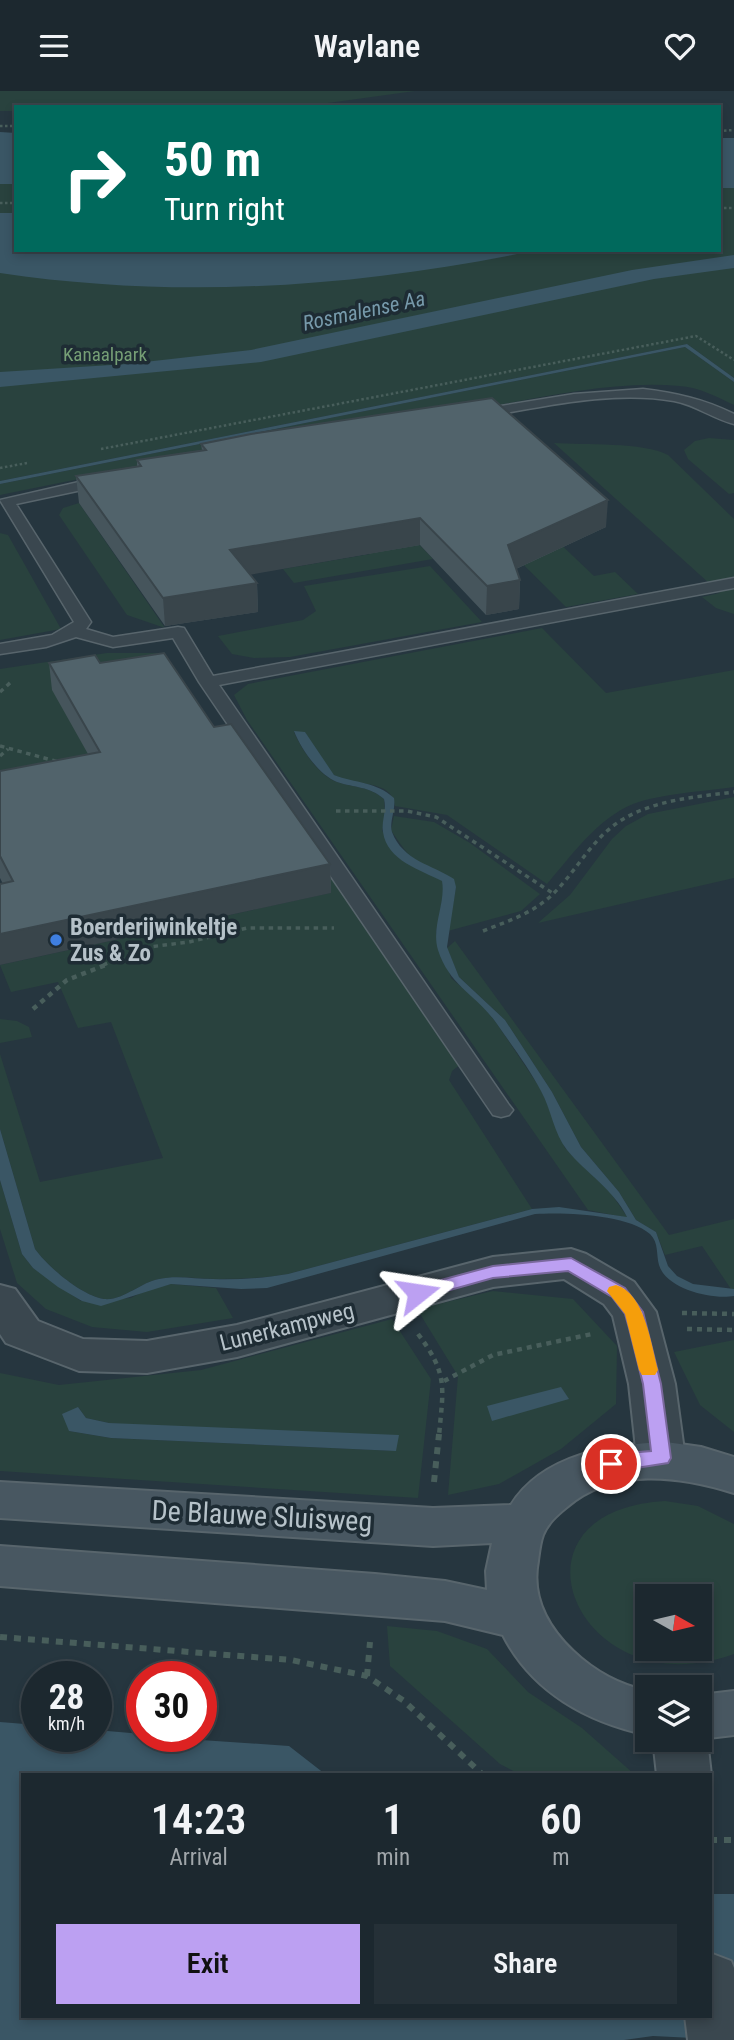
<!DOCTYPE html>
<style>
body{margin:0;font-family:"Roboto Condensed",sans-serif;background:#253037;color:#f1f3f6;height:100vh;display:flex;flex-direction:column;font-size:26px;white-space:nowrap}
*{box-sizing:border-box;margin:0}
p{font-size:23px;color:#a0a6aa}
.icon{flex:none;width:38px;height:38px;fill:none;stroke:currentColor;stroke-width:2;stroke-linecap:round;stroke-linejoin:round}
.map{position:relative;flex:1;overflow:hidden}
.drawer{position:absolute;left:21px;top:1682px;width:691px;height:245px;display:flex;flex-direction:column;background:#1c282f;border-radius:0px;box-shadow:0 4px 10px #0003,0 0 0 2px #3a444b}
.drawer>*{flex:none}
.hud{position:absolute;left:14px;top:14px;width:707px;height:147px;border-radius:0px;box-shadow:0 4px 10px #0003,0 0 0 2px #3a444b;background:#00695c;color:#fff;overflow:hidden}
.needle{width:46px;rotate:98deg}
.tools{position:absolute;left:635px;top:1493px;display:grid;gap:14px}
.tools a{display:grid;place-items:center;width:77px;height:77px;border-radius:0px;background:#1c282f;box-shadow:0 4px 10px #0003,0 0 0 2px #3a444b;font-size:35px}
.speed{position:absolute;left:21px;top:1570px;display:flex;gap:14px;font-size:35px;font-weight:700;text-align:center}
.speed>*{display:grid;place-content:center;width:91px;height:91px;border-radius:50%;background:#1c282f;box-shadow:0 4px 10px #0003,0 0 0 2px #3a444b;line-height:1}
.speed small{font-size:18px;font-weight:400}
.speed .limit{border:10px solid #d22;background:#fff;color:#111}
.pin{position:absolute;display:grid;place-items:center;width:60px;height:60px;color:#fff;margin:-30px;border:4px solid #fff;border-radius:50%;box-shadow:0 2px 7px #0007}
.me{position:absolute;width:77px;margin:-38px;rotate:75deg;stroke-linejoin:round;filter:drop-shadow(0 0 5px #0008)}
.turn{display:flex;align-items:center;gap:24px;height:147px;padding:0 35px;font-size:32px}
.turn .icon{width:91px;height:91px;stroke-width:2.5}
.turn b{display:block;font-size:49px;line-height:60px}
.eta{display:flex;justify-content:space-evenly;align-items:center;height:119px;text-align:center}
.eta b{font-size:42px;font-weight:600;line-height:49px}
.action{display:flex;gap:14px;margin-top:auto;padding:14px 35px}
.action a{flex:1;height:80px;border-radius:0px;background:#bca0f2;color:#111;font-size:28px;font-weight:600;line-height:80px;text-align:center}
.action a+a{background:#253037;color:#f1f3f6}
header{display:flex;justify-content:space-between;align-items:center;height:91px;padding:0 35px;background:#1c282f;font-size:32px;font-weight:600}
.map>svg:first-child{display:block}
</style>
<header><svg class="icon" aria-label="menu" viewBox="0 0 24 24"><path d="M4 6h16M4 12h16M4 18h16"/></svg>Waylane<svg class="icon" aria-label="heart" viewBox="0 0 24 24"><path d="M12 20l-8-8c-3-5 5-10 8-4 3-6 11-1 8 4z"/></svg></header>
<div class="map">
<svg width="734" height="1949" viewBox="0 0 734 1949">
<rect width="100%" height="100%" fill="#26363f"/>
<!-- green -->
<g fill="#29423e" fill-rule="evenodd">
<path d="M0,0H415L299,16H16V20H0Z"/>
<path d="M0,93H16V159H719V97H734V287L687,253L0,390Z"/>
<path d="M685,256L734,291V314C717,306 699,296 679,295C610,289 538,308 469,319C312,343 156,372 0,404V393Z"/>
<path d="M709,347L734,349V402L729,403L688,368L684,359L695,350Z"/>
<path d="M453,351L594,485L615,481L638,503L566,516L407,358Z"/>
<path d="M554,352C584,354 644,351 668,364L734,428V523L716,517L702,506L720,502Z"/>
<path d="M339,369L433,468L294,492L283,478L370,463Z"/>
<path d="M79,412L165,537L127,524L59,424L63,417Z"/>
<path d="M0,442L8,444L61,538L0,549Z"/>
<path d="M430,475L482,531L290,566L254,567L232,563L218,545L303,529L316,520L304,495Z"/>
<path d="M542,537L606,602L734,579V696C706,700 659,703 633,713C597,728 572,764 547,793L447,724L395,715C392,686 352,697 334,684C325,677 309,651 305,641H294C301,658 319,685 337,691C355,697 369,695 384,708L385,727L382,740L434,785L443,790L444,799L436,842L451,887L480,912L495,930L542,1000L565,1057L610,1101L628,1127L588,1119L247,629L234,604L248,593Z"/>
<path d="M107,562H159L185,595L103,676L0,710V578Z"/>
<path d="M229,639L461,973L452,980L449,989L532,1118L288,1183C265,1187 242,1188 219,1188C199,1188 179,1184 159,1188C141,1191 123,1210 104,1208C82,1205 48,1176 35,1158L0,1038V963L40,1091L163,1067L111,931L78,937L58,891L11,901L0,874L330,802Z"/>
<path d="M734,706V787L538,832L570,804L612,748L626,735L648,723Z"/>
<path d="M394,725L434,731L470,752L540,803L521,820L448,840L456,796C439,775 437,784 420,773C408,765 398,750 391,739Z"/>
<path d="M455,850L669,1144L734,1128V1198H731L702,1155L665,1164L656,1141L636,1129L619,1101L581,1056L552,1001L505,929L459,886L447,857Z"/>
<path d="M0,928L17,930L29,936L32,946L0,952Z"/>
<path d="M0,1089L22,1163L33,1177L81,1210L131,1207L146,1199L171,1193L216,1197L233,1227L147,1241L92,1236L46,1218L17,1192L0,1138Z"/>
<path d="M493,1200L573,1208L617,1255L616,1313L561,1358L499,1393L448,1404L458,1285L417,1218Z"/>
<path d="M392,1228L431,1288L418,1407L0,1380V1282L59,1294L201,1279ZM78,1316L86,1327L109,1332L396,1360L111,1347L69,1340Z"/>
<path d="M734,1249V1341L700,1314L674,1261Z"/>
<path d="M665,1410L698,1415L734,1433V1563C579,1620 493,1420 665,1410ZM648,1505H700V1558H648Z"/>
<path d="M387,1535L437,1540L487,1558L528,1601L582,1637L634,1683H519L500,1673L390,1575Z"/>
</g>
<!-- water -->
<g fill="#3a5665">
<path d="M0,41L16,42V93H0Z"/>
<rect x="719" y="47" width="15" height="50"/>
<path d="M0,122H16V159H537C359,196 181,209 0,182Z"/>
<path d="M734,164V177L654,188L261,271L0,296V281L127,273L251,259L632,179Z"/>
<path d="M687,253L734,287V291L685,256L0,393V390Z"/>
<path d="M294,640L305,641L334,684C355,692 377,691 394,707C396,718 389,732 392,741C403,770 433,774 454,788L456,796L447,856L459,886L505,929L552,1001L581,1056L619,1101L636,1129L656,1141L668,1175L677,1185L693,1193L734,1198V1205C712,1209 666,1198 659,1174C656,1163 659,1152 650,1143C628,1123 563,1121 535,1123L267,1197L241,1198L171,1193L101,1215L82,1210L58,1196L33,1177L22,1163L0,1089V1038L35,1158C48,1176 82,1205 104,1208C123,1210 141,1191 159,1188C177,1184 195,1188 213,1188C238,1189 264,1187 288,1183L532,1118L559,1116L627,1126C614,1099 586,1082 567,1059C554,1043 551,1018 541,1000C529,977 512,955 497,933C476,903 450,896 438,859C431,836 446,812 442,790C421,779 387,770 383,741C381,731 387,720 384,708C369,695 355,697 337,691C319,684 301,658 294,640Z"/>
<path d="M561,1296L569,1308L492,1330L487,1315Z"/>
<path d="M78,1316L86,1327L109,1332L399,1344L396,1360L111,1347L69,1340L62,1323Z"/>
<path d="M0,1631L37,1634V1645H96V1639L142,1643V1645L289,1655L325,1683L23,1684V1925H710L711,1803H734V1949L653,1945L624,1949H0Z"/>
</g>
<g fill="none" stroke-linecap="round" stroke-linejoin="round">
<defs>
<g id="service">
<path d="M643,298C676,302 704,308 734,323V333C713,328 696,314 674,310C609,299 540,317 476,327L469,323L476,319L574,303Z"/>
<path d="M105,385L113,390L110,393L16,413L91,531L86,538L113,546L178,536L184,537L213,585L734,487V497L219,594L509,1014L513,1019L509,1024L501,1026L493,1024L199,591L173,547L113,556L76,546L46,556L0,563V553L52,544L74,531L0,409Z"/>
</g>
<g id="minor">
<path d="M571,1158L586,1163L634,1191L656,1221L675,1293L685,1367L678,1380L661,1385L644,1380L637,1367L629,1293L613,1225L604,1213L564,1188L493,1196L237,1266L147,1282L79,1280L6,1252L0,1243V1194L15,1198L38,1230L83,1248L147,1250L237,1234L493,1166Z"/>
<path d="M700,1634L707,1648L711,1684L710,1685L657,1684L653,1648H700Z"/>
<path d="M710,1862L731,1870L734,1877V1949H688L685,1925H710Z"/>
</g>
<g id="secondary">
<path d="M666,1351L701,1356L734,1366V1402C679,1385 614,1376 567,1416C557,1424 548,1432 543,1444C540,1452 539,1462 538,1470C531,1506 548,1536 573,1560C594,1580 619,1594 648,1600V1644C587,1631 532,1601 503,1544L445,1530L0,1495V1455L375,1483L445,1490L487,1499L486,1480L492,1452L433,1455L0,1427V1391L433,1417L511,1414C543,1363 611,1353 666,1351Z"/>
<path d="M734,1600V1644L700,1648V1604Z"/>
</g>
</defs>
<!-- service casing -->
<use href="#service" stroke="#58656c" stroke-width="3"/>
<!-- minor casing -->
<use href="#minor" stroke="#58656c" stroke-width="4"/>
<!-- secondary casing -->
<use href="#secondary" stroke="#58656c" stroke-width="4"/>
<!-- path-far3 -->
<g stroke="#485e5b" stroke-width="2.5" stroke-dasharray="2.5 2.5" stroke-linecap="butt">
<path d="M0,35H16"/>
<path d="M719,40L734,39"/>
<path d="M0,112H16"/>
<path d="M719,117H734"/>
<path d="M101,358L696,245L734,269"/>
<path d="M0,377L27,372"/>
</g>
<!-- path-far2 -->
<g stroke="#485e5b" stroke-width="3.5" stroke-dasharray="4.5 4.5" stroke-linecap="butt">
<path d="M0,601L12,590"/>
<path d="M0,655L59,671"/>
<path d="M0,665L8,658"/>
<path d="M336,720H407L436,726L554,803"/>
<path d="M483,840C508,830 534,822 554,802C577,779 592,748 620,730C653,709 695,706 734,701"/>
<path d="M103,874L149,856L189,851L247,837H334"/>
</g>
<!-- path-far1 -->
<g stroke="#485e5b" stroke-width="4.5" stroke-dasharray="5 5" stroke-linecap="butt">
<path d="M33,918L67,889L108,873"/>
<path d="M682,1222L734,1223"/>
<path d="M687,1238L734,1239"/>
<path d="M418,1243C449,1284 443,1297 439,1345"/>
<path d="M444,1290L493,1264L592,1243"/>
</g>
<!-- path -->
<g stroke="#485e5b" stroke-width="6" stroke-dasharray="7 7" stroke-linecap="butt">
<path d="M434,1391L439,1343"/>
<path d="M0,1546L291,1569L367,1585L404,1610L483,1684"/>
<path d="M367,1585L370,1551"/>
<path d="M710,1749H734"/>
</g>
<!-- service -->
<use href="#service" fill="#3a474f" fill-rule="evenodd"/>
<!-- minor -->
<use href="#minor" fill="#3a474f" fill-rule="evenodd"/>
<!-- secondary -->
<use href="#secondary" fill="#485761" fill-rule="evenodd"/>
</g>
<!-- wall -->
<g fill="#46555c">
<path d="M201,353L606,436L516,478L520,489L519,518L486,524L420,454L250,483L257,492L258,521L165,535L79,412L76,385L137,375V369L202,359Z"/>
<path d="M49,572H100L214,636L330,773L331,802L3,793L0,787V680L88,663L52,599Z"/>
</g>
<!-- shaded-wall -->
<g fill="#39454b">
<path d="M608,409L606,436L507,482L508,454Z"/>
<path d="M420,427V454L231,487L230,459Z"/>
<path d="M520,489L519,518L486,524L487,495Z"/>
<path d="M257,492L258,521L165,535L163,507Z"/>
<path d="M330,773L331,802L0,874V843Z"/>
</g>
<!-- building -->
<g fill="#51636b" stroke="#39454b" stroke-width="2">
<path d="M492,307L608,409L508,454L520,489L487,495L420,427L230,459L257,492L163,507L76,385L141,375L137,369L206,359L201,353L251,343Z"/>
<path d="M164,562L214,636L231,633L330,773L0,843V793L13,790L0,765V680L100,661L49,572L95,564L100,572Z"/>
</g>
<!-- route -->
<path fill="#bca0f2" stroke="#7a689d" stroke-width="2" d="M571,1167L625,1197L643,1221L661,1293L671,1367L668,1372L611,1381L604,1378L601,1373L604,1368L627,1362L651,1360L643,1293L629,1237L625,1223L612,1206L568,1180L493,1187L418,1208L411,1206L409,1202L411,1197L493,1175Z"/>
<!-- slow -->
<path fill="#f59e0b" d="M616,1194C645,1202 651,1254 658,1279L655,1284H642L639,1279L625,1223L607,1200L609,1196Z"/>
<!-- markers -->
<circle fill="#3f7fe0" stroke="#1e2c34" stroke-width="2.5" cx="56" cy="849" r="7"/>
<g text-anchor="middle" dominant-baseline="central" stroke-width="7" stroke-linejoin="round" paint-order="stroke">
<!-- far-park labels -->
<g font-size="19" fill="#759e75" stroke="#1e2c34">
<text x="105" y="263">Kanaalpark</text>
</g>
<!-- far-water labels -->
<g font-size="21" font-style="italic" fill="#779aab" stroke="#1e2c34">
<text transform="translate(364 220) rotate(-12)">Rosmalense Aa</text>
</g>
<!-- poi labels -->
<g font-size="23" font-weight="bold" fill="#b6c2c9" stroke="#1e2c34" text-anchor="start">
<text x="70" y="836">Boerderijwinkeltje<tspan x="70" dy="26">Zus &amp; Zo</tspan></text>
</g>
<!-- street labels -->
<g font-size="23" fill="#b6c2c9" stroke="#1e2c34">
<text transform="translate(287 1236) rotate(-14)">Lunerkampweg</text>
</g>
<!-- near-street labels -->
<g font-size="28" fill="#b6c2c9" stroke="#1e2c34">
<text transform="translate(262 1425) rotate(3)">De Blauwe Sluisweg</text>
</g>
</g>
</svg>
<div class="tools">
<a><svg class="needle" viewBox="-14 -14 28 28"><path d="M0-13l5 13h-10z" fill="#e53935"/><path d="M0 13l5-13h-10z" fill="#a0a6aa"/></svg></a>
<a><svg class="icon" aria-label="layers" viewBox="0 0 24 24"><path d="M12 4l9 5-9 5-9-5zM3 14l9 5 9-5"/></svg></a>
</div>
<div class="speed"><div>28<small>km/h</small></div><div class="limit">30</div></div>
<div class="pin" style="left:611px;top:1373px;background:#d93025"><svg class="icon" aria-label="arrive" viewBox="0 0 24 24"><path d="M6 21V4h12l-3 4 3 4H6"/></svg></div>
<svg class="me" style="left:418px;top:1202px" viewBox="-20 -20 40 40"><path d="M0-17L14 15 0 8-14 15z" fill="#bca0f2" stroke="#fff" stroke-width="4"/></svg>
<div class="hud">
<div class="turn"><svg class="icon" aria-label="right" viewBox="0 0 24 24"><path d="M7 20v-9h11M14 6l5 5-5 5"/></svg><div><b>50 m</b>Turn right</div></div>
</div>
<section class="drawer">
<div class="eta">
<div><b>14:23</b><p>Arrival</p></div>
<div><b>1</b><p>min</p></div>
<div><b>60</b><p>m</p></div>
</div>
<div class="action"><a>Exit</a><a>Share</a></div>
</section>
</div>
